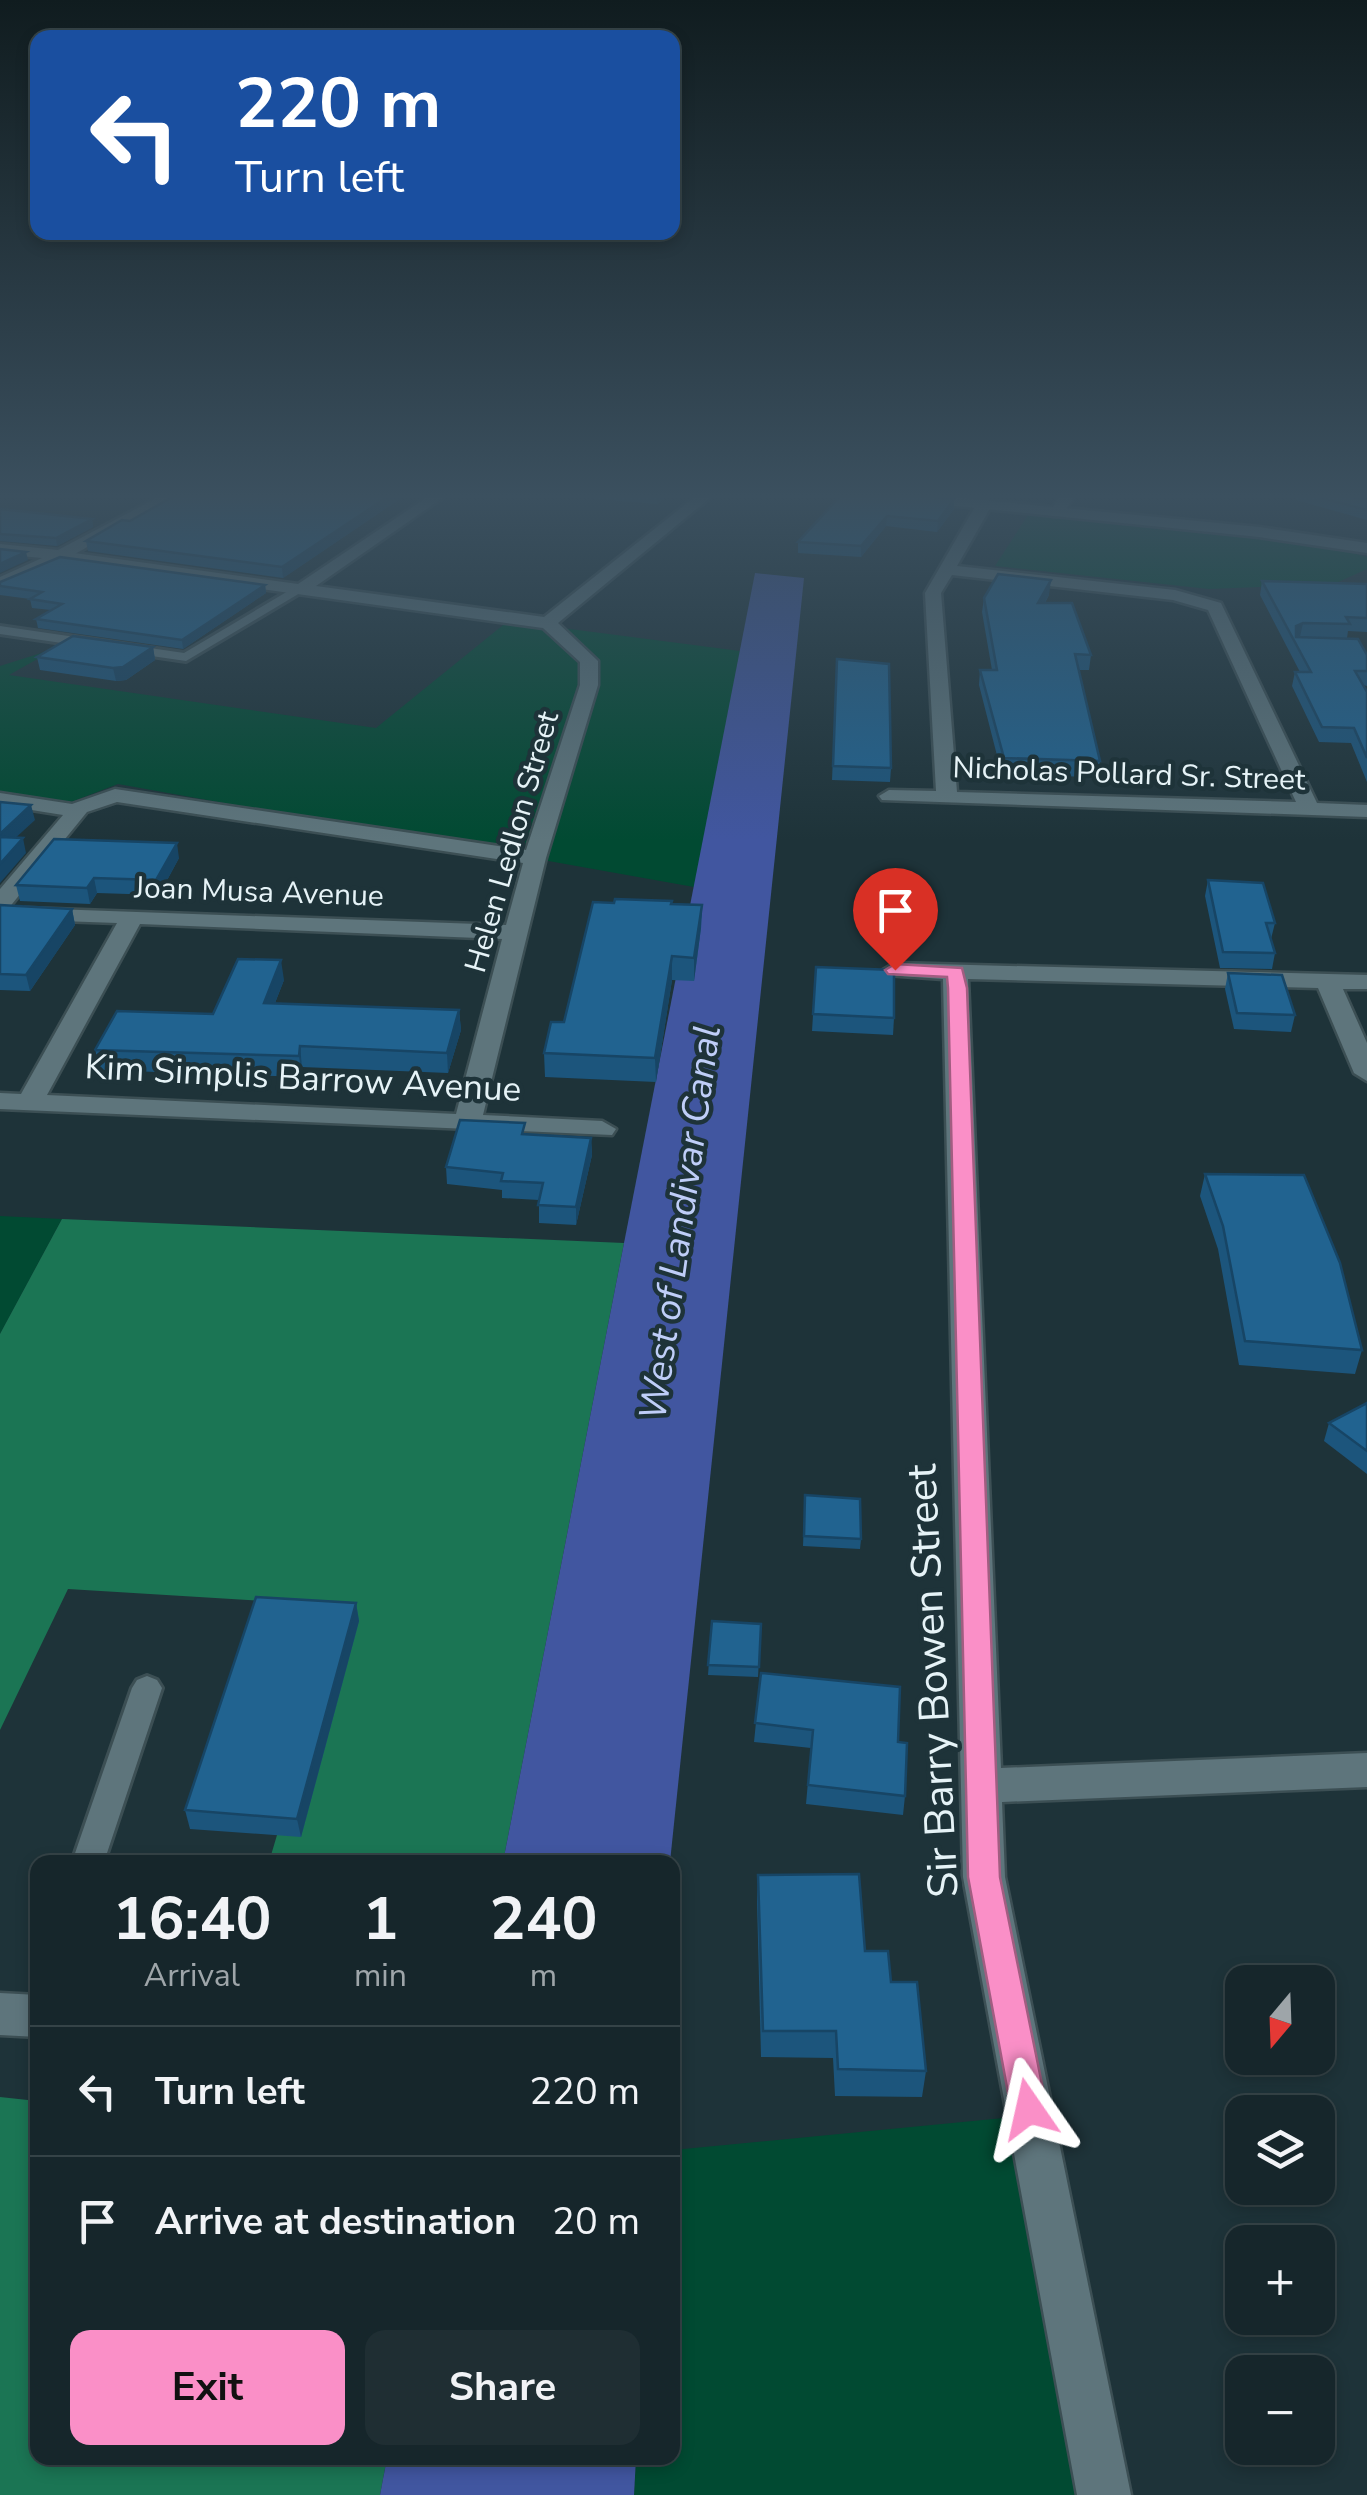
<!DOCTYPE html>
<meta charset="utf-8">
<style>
body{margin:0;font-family:"Nunito Sans",sans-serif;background:#1f2e33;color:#f1f3f6;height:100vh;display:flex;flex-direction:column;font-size:38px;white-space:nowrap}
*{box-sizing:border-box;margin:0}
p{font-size:32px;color:#9ea5a9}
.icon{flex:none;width:55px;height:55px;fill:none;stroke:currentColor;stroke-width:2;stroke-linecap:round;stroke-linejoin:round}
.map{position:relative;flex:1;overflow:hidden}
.panel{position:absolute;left:30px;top:1855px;width:650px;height:610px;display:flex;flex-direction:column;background:#16262b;border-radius:20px;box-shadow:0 5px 15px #0003,0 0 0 2px #354347}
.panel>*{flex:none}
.banner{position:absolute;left:30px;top:30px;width:650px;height:210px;border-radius:20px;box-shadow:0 5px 15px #0003,0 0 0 2px #354347;background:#1a4fa0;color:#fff;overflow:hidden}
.needle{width:65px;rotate:199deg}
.controls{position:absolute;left:1225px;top:1965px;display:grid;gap:20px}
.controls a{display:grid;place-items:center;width:110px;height:110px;border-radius:20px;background:#16262b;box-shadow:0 5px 15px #0003,0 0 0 2px #354347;font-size:50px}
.pin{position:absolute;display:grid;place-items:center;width:85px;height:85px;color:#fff;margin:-102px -42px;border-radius:50% 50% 50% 0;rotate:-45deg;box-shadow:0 0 10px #0007}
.pin .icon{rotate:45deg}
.me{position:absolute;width:110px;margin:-55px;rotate:349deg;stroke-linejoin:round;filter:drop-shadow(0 0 8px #0008)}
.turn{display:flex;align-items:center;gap:35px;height:210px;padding:0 40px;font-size:45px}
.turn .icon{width:130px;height:130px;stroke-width:2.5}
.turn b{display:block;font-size:70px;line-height:85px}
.eta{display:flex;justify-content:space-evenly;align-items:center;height:170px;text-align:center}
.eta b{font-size:60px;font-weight:700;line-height:70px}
.primary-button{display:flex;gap:20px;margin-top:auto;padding:20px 40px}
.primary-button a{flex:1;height:115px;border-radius:20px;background:#fa8fc7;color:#111;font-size:40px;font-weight:700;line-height:115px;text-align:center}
.primary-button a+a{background:#1f2e33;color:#f1f3f6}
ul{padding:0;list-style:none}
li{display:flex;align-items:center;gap:30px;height:130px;padding:0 40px;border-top:2px solid #354347}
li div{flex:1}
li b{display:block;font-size:38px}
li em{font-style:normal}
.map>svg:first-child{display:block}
</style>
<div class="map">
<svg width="1367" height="2495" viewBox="0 0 1367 2495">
<rect width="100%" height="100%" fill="#1e3339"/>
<!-- green -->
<g fill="#014a32">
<path d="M1028,515L1315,543L1367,557V569L1334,584L1209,589L995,566Z"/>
<path d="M508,621L740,651L694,887L118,784L71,802L0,792V666L57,648L9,675L376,728Z"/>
<path d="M0,1216L62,1219L0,1334Z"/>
<path d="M1014,2117L1092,2495H634L636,2458H672L673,2150Z"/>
</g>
<!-- forest -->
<g fill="#1b7554">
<path d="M62,1219L624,1243L503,1862H269L345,1606L68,1589L0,1730V1334Z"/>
<path d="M0,2097L37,2101L38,2458H387L380,2495H0Z"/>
</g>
<!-- water -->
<g fill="#4156a0">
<path d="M755,573L804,578L670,1862H503Z"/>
<path d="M387,2458H636L634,2495H380Z"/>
</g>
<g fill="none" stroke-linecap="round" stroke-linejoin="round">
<defs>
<g id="service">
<path d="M300,584L310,587L186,661L0,634V626L184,653Z"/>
<path d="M147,1676L157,1680L162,1688L104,1862H72L132,1688L137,1680Z"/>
</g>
<g id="minor">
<path d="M435,492H451L316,586L544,617L701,492H717L558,623L598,661V685L546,858L483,1115L602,1121L616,1129L612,1135L0,1109V1093L21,1094L117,923L33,920L21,913L25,908L506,925L523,863L117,802L87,812L8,909L0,911V889L63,815L0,805V793L72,804L115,789L526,850L580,685V662L543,628L60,561L52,556L60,551L298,584ZM140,924L502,939L456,1114L47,1095Z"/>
<path d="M1063,492H1077L1062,516H1052L1049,513Z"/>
<path d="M984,500L992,505L957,566L1175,590L1221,603L1317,803L1367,805V817L882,800L879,796L889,790L936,791L925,593L976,505ZM952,575L1173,600L1208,610L1296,802L957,792L941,593Z"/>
<path d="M895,963L1367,975V989H1343L1367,1043V1081L1354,1073L1318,988L968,979L1001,1768L1367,1753V1787L1002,1802L1005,1877L1131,2495H1077L963,1877L943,979L886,975L883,970Z"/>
<path d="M0,1993L38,1995V2037L0,2035Z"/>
</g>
<g id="tertiary">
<path d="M168,492H185L66,559L0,588V577L42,558L0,554V544L58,550Z"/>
<path d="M852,492H899L1259,527L1367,543V553L1259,537L859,496Z"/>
</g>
</defs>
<!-- service casing -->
<use href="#service" stroke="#3c4f54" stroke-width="6"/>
<!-- minor casing -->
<use href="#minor" stroke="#3c4f54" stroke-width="5"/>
<!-- tertiary casing -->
<use href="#tertiary" stroke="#3c4f54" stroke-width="5"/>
<!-- service -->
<use href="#service" fill="#5e757c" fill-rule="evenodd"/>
<!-- minor -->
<use href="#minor" fill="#5e757c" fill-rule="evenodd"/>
<!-- tertiary -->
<use href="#tertiary" fill="#5e757c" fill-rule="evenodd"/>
</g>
<!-- wall -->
<g fill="#1c557c">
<path d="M181,492H410L283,578L88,551L86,541L130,521Z"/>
<path d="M511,492H673L657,504Z"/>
<path d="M844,492L954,499V509L937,532L886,526L861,557L798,553V542Z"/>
<path d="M911,492H967L965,495Z"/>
<path d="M1079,492H1120L1116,498L1080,494Z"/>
<path d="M1297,492H1326L1367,500V520L1296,500Z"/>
<path d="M0,509L92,519L93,527L57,546L0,541Z"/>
<path d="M1262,581L1367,584V632L1348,631L1347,638H1319L1367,655V686L1363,685L1367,692V782L1351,743L1319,742L1292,686L1295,672H1300L1260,595Z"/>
<path d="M0,582L265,585L266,593L183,649L38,628L36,619L51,610L32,608L30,599L0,595Z"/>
<path d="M1049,595L1045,603L1091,655L1089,670H1078L1100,761L1098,777L1002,775L979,685L980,670H992L982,612L984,598Z"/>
<path d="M153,647L155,660L126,680L116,681L40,670L37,657Z"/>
<path d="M837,659L891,768L890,782L832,780Z"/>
<path d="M179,858L159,895L97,893L90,904L20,901L16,885Z"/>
<path d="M1208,880L1275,923L1271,939L1275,953L1272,969L1220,968L1205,896Z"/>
<path d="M672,904L702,905L701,928L694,981L672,980L656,1082L545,1077L544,1053L564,1022Z"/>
<path d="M0,905L72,909L75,925L30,991L0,990Z"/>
<path d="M816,967L894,1018L893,1035L812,1031Z"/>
<path d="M1228,973L1295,1015L1291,1032L1234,1029L1225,989Z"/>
<path d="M284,980L275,1003L459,1010L461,1030L448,1073L302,1067V1077L100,1070L95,1050L213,1014Z"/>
<path d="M525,1134L591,1138L592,1155L576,1225L539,1223V1200L502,1198V1190L447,1184L446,1167Z"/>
<path d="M1205,1174L1362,1350L1355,1374L1239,1365L1218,1249L1200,1196Z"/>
<path d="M1367,1403V1474L1324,1441L1329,1423Z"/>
<path d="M805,1495L861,1539L860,1549L803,1546Z"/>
<path d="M356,1603L359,1621L301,1837L190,1829L185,1810Z"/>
<path d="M712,1621L761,1624L758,1677L708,1675Z"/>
<path d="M761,1673L898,1742L905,1796L903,1815L806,1804L811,1748L754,1742Z"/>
<path d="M758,1875L865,1951L891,1982L926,2071L922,2097L835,2096L833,2058L761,2057L757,1902Z"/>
</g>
<!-- shaded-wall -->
<g fill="#174565">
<path d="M395,492H410L283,578L282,567Z"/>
<path d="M661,492H673L657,504V494Z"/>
<path d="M954,499V509L937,532L938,521Z"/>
<path d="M887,516L886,526L861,557V546Z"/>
<path d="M92,519L93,527L57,546L56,538Z"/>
<path d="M26,552L28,560L0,573V564Z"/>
<path d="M1051,580L1049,595L1036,617L1038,603Z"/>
<path d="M265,585L266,593L183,649L182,640Z"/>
<path d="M1303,623L1300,637L1293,640L1296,626Z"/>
<path d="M153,647L155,660L126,680L116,681L113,668Z"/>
<path d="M31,805L35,820L0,852V834Z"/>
<path d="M23,838L26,853L0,883V864Z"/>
<path d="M177,843L179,858L159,895L156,880Z"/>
<path d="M94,878L97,893L90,904L87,888Z"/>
<path d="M702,905L701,928L694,981V958Z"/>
<path d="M72,909L75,925L30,991L26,975Z"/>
<path d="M672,956V980L656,1082L655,1058Z"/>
<path d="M281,960L284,980L267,1023L264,1003Z"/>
<path d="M459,1010L461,1030L448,1073L447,1053Z"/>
<path d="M300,1046L302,1067V1077L299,1056Z"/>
<path d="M591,1138L592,1155L576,1225V1207Z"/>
<path d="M356,1603L359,1621L301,1837L297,1819Z"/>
</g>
<!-- building -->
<g fill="#216390" stroke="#174565" stroke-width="2.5">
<path d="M181,492H395L282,567L86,541L122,520L130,521Z"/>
<path d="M622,492H661L657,494Z"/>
<path d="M844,492H877L954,499L938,521L887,516L861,546L798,542Z"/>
<path d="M1300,492H1326L1367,500V510Z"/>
<path d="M0,509L92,519L56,538L0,534Z"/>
<path d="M0,549L26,552L0,564Z"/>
<path d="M60,557L265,585L182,640L36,619L62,604L30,599L42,592L0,586V582Z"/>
<path d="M998,574L1051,580L1038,603H1072L1091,655L1075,654L1100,761L1004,758L980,670H997L984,598Z"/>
<path d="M1262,581L1367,584V618L1346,617L1350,624L1303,623L1296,626V637L1358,639L1367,655V671H1355L1367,692V758L1354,728L1322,727L1295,672H1311Z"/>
<path d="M73,636L153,647L123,667L113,668L37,657Z"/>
<path d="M837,659L889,664L891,768L833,766Z"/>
<path d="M0,802L31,805L0,834Z"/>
<path d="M0,837L23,838L0,864Z"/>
<path d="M54,839L177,843L156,880L94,878L87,888L16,885Z"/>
<path d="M1208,880L1263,883L1275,923H1266L1275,953L1223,952Z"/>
<path d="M615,899L672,901L671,904L702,905L694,958L672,956L655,1058L544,1053L551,1022H564L593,902L614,903Z"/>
<path d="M0,905L72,909L26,975L0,974Z"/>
<path d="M238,959L281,960L264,1003L459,1010L447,1053L300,1046L299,1056L95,1050L117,1011L213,1014Z"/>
<path d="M816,967L894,970V1018L813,1014Z"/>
<path d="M1228,973L1282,975L1295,1015L1237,1013Z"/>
<path d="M460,1120L525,1123L522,1134L591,1138L576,1207L538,1205L543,1183L501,1181L503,1173L446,1167Z"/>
<path d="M1205,1174L1304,1175L1340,1263L1362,1350L1245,1341L1223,1226Z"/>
<path d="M1367,1403V1451L1329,1423Z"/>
<path d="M805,1495L860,1499L861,1539L804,1536Z"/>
<path d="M256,1597L356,1603L297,1819L185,1810Z"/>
<path d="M712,1621L761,1624L759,1667L708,1665Z"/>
<path d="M761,1673L900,1687L898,1742L907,1743L905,1796L808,1785L813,1730L755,1723Z"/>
<path d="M859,1874L865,1951H888L891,1982H917L926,2071L838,2069L836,2031H763L758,1875Z"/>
</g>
<!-- sky -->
<linearGradient id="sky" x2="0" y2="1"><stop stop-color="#101c1f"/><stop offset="0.59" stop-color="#3b505f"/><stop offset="1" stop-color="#3b505f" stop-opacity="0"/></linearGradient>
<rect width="1367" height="841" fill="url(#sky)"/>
<!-- route -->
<path fill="#fa8fc7" stroke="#a25d81" stroke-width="2.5" d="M895,964L962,968L967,988L1000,1877L1047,2109L1042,2121L1029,2126L1017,2121L1011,2109L968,1877L948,988L947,977L888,974L885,970Z"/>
<g text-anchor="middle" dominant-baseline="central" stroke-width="9" stroke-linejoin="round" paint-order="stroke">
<!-- far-street labels -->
<g font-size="30" fill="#e6f3f7" stroke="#1e3339">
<text transform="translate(1129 774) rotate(2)">Nicholas Pollard Sr. Street</text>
<text transform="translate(512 842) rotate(-74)">Helen Ledlon Street</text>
<text transform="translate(259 892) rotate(2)">Joan Musa Avenue</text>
</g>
<!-- street labels -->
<g font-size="35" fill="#e6f3f7" stroke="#1e3339">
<text transform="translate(303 1078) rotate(3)">Kim Simplis Barrow Avenue</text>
</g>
<!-- water labels -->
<g font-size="38" font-style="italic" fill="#bfcef8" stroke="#1e3339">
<text transform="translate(680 1223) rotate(-82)">West of Landivar Canal</text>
</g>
<!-- near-street labels -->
<g font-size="42" fill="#e6f3f7" stroke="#1e3339">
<text transform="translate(933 1681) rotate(-93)">Sir Barry Bowen Street</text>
</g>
</g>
</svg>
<div class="controls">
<a><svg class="needle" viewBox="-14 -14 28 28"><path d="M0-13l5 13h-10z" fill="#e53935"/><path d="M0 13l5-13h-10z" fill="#9ea5a9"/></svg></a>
<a><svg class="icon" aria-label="layers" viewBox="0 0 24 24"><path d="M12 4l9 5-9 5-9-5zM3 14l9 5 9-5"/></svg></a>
<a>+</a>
<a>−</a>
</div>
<div class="pin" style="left:895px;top:970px;background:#d93025"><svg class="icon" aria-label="arrive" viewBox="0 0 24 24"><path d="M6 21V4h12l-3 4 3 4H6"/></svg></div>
<svg class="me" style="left:1029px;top:2109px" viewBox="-20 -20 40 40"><path d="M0-17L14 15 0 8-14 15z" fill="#fa8fc7" stroke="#fff" stroke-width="4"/></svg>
<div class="banner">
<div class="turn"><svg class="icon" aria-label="left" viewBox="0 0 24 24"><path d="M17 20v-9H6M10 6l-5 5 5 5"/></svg><div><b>220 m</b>Turn left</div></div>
</div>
<section class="panel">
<div class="eta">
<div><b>16:40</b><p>Arrival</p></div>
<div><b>1</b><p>min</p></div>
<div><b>240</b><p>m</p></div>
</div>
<ul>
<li><svg class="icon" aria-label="left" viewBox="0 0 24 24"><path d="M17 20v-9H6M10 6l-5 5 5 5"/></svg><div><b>Turn left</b></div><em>220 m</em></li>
<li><svg class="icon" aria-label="arrive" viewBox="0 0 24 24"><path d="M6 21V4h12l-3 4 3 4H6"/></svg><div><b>Arrive at destination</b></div><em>20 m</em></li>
</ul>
<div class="primary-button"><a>Exit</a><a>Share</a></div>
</section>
</div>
